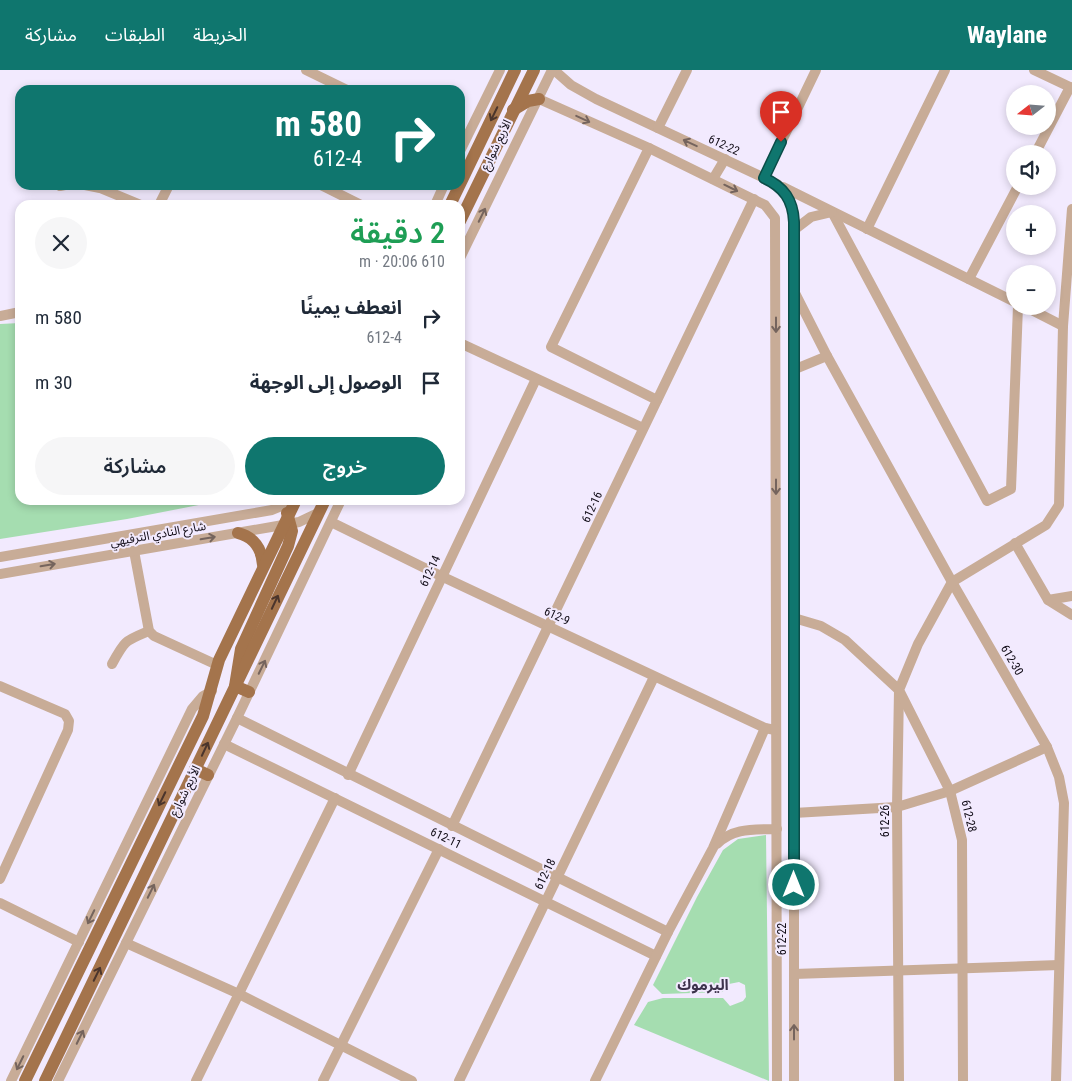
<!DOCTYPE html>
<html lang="ar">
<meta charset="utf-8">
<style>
body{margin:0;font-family:"Roboto Condensed","Noto Sans Arabic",sans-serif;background:#f6f6f7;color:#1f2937;direction:rtl;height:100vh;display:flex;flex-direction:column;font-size:19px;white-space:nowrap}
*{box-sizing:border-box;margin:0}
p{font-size:16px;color:#747a83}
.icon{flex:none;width:28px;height:28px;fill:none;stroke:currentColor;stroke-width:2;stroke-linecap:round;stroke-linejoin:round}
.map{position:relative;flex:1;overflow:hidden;direction:ltr}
.panel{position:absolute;left:15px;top:130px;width:450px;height:305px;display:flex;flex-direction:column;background:#fff;border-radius:15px;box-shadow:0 2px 8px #0003;direction:rtl}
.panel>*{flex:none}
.top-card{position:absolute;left:15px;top:15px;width:450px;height:105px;border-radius:15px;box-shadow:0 2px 8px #0003;direction:rtl;background:#0f766e;color:#fff;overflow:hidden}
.needle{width:32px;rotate:253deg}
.tools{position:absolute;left:1006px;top:15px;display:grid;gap:10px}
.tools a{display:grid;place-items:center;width:50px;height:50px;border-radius:50%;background:#fff;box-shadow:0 2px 8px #0003;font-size:25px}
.pin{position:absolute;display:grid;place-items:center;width:42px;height:42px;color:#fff;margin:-51px -21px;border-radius:50% 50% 50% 0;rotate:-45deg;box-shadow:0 0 5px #0007}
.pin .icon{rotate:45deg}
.me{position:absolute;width:55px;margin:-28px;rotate:0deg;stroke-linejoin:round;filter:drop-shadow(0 0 4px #0008)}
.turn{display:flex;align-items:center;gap:18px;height:105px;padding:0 20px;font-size:22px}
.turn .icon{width:65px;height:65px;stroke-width:2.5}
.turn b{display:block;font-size:35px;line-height:42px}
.round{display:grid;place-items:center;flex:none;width:52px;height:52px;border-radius:26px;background:#f6f6f7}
.head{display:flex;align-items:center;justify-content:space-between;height:85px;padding:0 20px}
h1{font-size:30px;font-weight:600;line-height:38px;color:#1e9e55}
.action{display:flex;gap:10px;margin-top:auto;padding:10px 20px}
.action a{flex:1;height:58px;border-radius:30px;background:#0f766e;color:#fff;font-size:20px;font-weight:600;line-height:58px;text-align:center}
.action a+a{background:#f6f6f7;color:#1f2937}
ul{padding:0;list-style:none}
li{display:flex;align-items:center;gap:15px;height:65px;padding:0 20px}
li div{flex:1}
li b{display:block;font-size:19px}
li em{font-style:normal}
header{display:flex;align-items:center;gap:30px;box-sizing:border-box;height:70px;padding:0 25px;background:#0f766e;color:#fff}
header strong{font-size:24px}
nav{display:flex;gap:28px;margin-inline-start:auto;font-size:18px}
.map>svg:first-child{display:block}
</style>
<header>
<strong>Waylane</strong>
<nav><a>الخريطة</a><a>الطبقات</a><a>مشاركة</a></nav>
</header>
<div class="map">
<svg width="1072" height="1011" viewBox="0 0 1072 1011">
<rect width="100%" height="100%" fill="#f2eafe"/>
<!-- green -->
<g fill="#a5ddb0">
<path d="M20,253V430H208L209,433L127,449L0,469V254Z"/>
<path d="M766,765L769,1011L634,955L648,932L663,928H723L730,936L743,931L746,927L745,915L739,912L724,915L723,922L662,924L653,915L697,827L723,780L738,769Z"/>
</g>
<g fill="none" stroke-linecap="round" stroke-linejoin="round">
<!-- minor -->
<g stroke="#c8ac97" stroke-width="10">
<path d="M306,0L347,20"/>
<path d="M554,0L571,15L596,29L777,114L788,126L794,143V1011"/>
<path d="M1034,0L1072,18"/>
<path d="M539,29L649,78L765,135L775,148L777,1011"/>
<path d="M658,58L687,0"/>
<path d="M649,78L551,277L657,330"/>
<path d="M460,81L500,0"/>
<path d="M1035,84L1070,17"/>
<path d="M764,108L816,0"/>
<path d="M713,109L725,89"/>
<path d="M85,115L100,118L141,135"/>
<path d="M321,115L361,135"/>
<path d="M60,116L65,115"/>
<path d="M783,117L1015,232"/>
<path d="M159,135L169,115"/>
<path d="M435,135L444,115"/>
<path d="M832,142L987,431L1011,419L1018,236"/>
<path d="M867,159L945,0"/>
<path d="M794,160L811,147L832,142"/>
<path d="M460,188L552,0"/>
<path d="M969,209L1018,116"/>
<path d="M795,223L827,286L952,512L1047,677L1059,707L1064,733L1056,1011"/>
<path d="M1024,236L1063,256"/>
<path d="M0,246L20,242"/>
<path d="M460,273L643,358"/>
<path d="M793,300L827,286"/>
<path d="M331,452L441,506L765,658L775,660"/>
<path d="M1015,473L1048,530L1072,545"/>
<path d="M134,481L149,561L154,566L217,595"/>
<path d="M0,487L272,440L296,430"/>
<path d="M0,504L283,455L299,452L318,443"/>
<path d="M1048,530L1072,526"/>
<path d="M794,548L821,556L845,570L899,620L897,737L899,1011"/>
<path d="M112,594C125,570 125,571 149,561"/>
<path d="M0,616L65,644L69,651L68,660L0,809"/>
<path d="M237,648L668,862"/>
<path d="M224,674L656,886"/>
<path d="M348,705L536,309"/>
<path d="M794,743L897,737L950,721L1047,677"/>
<path d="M452,756L754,129"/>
<path d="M717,774C734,757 755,760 777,759"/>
<path d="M0,833L79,872"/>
<path d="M126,873L239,924L412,1011"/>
<path d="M794,904L1059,895"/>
<path d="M11,1011L192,639L203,626L212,621"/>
<path d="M58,1011L237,648L341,430"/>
<path d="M196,1011L335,728"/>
<path d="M323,1011L439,779"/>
<path d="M459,1011L654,607"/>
<path d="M595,1011L668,862L713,778L765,658"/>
<path d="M963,1011L962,770L950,721L899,620L918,574L952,512L1046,455L1059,435L1063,256L1072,139"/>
</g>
<!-- major -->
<g stroke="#a4744c" stroke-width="12">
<path d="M513,40L528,31L539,29"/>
<path d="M450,135L515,0"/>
<path d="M460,151L534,0"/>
<path d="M238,463C254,467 262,479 263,495"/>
<path d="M249,622L235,616L241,579L288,476L292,461L287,443"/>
<path d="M195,699L208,705"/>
<path d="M25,1011L203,646L219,590L296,430"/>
<path d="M45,1011L325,430"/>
</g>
</g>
<!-- one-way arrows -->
<defs><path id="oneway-shaft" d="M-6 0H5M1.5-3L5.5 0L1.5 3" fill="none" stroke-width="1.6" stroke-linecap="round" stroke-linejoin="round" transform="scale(1.25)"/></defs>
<g stroke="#4b352c">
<use href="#oneway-shaft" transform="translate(494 44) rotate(116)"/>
<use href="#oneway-shaft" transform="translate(275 532) rotate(-65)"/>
<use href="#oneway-shaft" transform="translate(205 679) rotate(-65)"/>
<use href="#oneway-shaft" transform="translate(162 729) rotate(116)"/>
<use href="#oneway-shaft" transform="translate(97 904) rotate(-64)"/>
</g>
<g stroke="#75645d">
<use href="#oneway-shaft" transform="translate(583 49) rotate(25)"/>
<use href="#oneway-shaft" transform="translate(690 73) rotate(-155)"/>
<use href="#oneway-shaft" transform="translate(731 118) rotate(26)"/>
<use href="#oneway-shaft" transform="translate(482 145) rotate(-64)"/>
<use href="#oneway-shaft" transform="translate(776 255) rotate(90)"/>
<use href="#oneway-shaft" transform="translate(776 417) rotate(90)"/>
<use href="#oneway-shaft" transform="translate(208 468) rotate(-10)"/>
<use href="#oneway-shaft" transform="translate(48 495) rotate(-10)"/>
<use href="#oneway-shaft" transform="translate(262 597) rotate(-64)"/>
<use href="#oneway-shaft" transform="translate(151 821) rotate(-64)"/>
<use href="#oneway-shaft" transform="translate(91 847) rotate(116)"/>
<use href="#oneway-shaft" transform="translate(794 962) rotate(-90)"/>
<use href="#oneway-shaft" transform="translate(80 967) rotate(-64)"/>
<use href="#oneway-shaft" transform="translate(20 993) rotate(116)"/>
</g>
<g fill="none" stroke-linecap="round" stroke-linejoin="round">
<defs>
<path id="route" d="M781,72L764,108C784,117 793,130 794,152V815"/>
</defs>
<!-- route casing -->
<use href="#route" stroke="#0a4d48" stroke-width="12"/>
<!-- route -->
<use href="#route" stroke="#0f766e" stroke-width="9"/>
</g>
<g text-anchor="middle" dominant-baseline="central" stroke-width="4" stroke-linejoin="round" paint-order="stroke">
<!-- street labels -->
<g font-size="12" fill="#100b16" stroke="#f2eafe">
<text transform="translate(496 75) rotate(-64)">الأربع شوارع</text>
<text transform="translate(724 75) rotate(25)">612-22</text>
<text transform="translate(592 437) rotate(-65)">612-16</text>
<text transform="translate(158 464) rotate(-10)">شارع النادي الترفيهي</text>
<text transform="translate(430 501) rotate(-65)">612-14</text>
<text transform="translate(557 546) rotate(25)">612-9</text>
<text transform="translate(1012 590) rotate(60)">612-30</text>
<text transform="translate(185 721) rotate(-64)">الأربع شوارع</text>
<text transform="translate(969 746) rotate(77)">612-28</text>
<text transform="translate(885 751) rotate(-90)">612-26</text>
<text transform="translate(446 768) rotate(26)">612-11</text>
<text transform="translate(545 804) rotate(-64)">612-18</text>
<text transform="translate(782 869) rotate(-90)">612-22</text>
</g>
<!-- quarter labels -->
<g font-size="15" font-weight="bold" fill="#3d324c" stroke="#f2eafe">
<text x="703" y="915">اليرموك</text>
</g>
</g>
</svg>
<div class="tools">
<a><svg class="needle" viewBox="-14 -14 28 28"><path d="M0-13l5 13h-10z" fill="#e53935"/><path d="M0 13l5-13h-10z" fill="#747a83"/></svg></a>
<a><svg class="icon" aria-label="sound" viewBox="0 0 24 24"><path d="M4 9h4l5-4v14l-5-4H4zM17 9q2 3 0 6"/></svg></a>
<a>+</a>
<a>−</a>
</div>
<div class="pin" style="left:781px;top:72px;background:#d93025"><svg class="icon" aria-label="arrive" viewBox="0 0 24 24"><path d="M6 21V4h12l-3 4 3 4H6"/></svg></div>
<svg class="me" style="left:794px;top:815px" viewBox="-20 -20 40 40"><circle r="17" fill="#0f766e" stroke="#fff" stroke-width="3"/><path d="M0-11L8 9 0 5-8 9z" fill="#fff"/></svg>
<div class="top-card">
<div class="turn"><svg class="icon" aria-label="right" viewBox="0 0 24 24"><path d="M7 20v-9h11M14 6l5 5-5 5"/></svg><div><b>580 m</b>612-4</div></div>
</div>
<section class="panel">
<div class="head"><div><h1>2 دقيقة</h1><p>610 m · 20:06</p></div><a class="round"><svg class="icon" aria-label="close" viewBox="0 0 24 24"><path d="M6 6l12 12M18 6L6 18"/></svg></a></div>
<ul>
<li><svg class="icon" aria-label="right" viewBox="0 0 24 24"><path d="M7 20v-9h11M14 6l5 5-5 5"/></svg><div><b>انعطف يمينًا</b><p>612-4</p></div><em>580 m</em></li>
<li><svg class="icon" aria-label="arrive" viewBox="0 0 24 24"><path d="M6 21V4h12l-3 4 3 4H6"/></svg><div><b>الوصول إلى الوجهة</b></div><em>30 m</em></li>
</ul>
<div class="action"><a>خروج</a><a>مشاركة</a></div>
</section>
</div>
